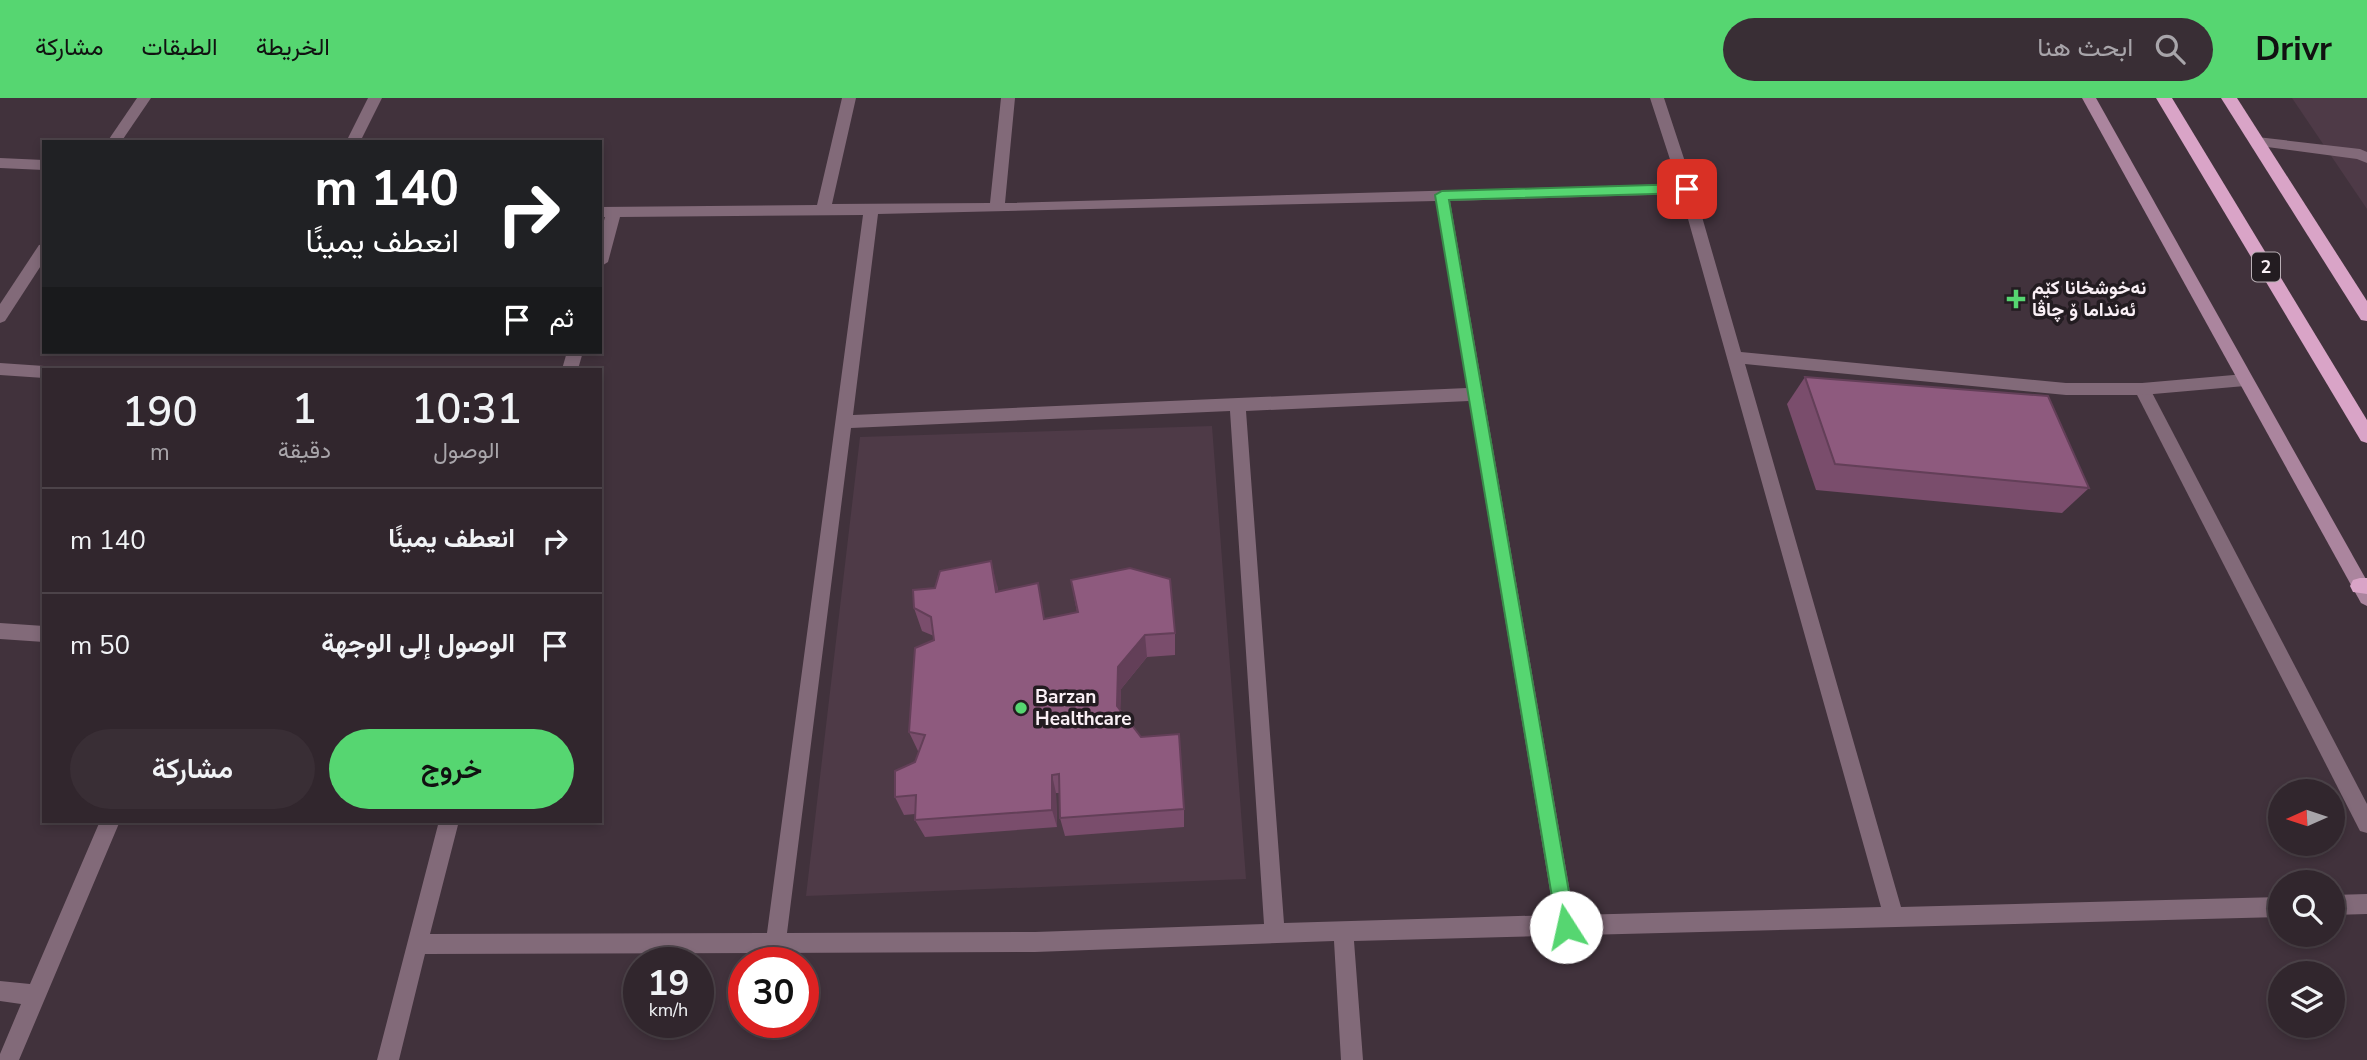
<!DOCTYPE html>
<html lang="ar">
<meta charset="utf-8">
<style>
body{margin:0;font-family:"Nunito Sans",Vazirmatn,sans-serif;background:#392e35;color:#f1f3f6;direction:rtl;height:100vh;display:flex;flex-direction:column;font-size:26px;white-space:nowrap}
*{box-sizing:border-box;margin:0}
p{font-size:23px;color:#a8a5aa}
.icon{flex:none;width:38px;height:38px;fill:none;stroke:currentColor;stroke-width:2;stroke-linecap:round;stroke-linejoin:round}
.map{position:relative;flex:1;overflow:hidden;direction:ltr}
.sheet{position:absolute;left:42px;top:270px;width:560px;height:455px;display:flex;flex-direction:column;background:#31262d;border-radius:0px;box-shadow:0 4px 10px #0003,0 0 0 2px #4c4349;direction:rtl}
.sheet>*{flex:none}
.top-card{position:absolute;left:42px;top:42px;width:560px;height:214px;border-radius:0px;box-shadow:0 4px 10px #0003,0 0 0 2px #4c4349;direction:rtl;background:#202124;color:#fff;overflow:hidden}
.needle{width:46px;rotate:267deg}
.tools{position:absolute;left:2268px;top:681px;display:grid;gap:14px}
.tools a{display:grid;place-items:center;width:77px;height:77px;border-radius:50%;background:#31262d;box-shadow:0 4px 10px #0003,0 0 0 2px #4c4349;font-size:35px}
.speed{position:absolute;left:623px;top:849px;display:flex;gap:14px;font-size:35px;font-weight:700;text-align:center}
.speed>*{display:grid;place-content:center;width:91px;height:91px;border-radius:50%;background:#31262d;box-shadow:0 4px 10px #0003,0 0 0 2px #4c4349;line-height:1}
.speed small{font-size:18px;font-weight:400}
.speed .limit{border:10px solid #d22;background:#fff;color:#111}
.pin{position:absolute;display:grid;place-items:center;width:60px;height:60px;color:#fff;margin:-30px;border-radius:14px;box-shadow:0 4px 10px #0006}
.me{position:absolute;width:77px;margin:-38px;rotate:350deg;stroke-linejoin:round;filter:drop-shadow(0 0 5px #0008)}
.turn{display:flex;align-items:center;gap:24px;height:147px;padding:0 28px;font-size:32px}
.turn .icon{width:91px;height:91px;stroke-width:2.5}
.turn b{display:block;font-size:49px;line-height:60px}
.then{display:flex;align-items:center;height:66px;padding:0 28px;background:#0003;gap:14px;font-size:26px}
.eta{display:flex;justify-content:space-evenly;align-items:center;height:119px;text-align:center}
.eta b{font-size:42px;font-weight:600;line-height:49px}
.action{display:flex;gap:14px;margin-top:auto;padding:14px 28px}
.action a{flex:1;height:80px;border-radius:42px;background:#56d671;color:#111;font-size:28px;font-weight:600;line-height:80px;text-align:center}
.action a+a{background:#392e35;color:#f1f3f6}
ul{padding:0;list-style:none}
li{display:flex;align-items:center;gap:21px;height:105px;padding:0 28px;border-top:2px solid #4c4349}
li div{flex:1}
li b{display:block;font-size:26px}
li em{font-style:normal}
header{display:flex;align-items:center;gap:42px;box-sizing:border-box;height:98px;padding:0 35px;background:#56d671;color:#111}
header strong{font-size:33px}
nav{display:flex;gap:38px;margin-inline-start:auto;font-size:24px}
.search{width:490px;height:63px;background:#392e35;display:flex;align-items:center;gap:18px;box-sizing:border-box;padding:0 24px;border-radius:38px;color:#a8a5aa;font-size:26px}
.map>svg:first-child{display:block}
</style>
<header>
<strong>Drivr</strong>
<div class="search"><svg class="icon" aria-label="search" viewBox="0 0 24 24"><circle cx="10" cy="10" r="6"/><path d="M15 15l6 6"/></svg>ابحث هنا</div>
<nav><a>الخريطة</a><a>الطبقات</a><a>مشاركة</a></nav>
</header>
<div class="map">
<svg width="2367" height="962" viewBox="0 0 2367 962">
<rect width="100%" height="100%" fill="#41323c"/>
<!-- built -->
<g fill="#4e3a47">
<path d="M2292,0H2367V111Z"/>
<path d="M1212,328L1246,781L806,798L860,339Z"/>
</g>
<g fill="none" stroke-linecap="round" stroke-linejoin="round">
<!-- service -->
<g fill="#826a79" fill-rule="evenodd">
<path d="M2257,39L2360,51L2367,54V65L2357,61L2252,47L2250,44Z"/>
<path d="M2142,285L2148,287L2367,706V735L2360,733L2134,291Z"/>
</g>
<!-- minor -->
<g fill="#826a79" fill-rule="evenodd">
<path d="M137,0H151L121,44H107Z"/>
<path d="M368,0H382L360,44H346Z"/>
<path d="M842,0H856L832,106L990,105L1001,0H1015L1005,105L1678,86L1650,0H1664L1694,91L1741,254L2066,285H2142L2245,276L2251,278L2253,282L2251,286L2245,288L2142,297H2066L1745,266L1901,809L2280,799V819L1354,843L1363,962H1341L1334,843L1035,854L425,856L399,962H377L439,723H459L430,836L767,835L863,117L620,119L608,164L600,169V137L605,119H600V109L817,107ZM1681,96L1881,809L1574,817L1450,103ZM1436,103L1467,290L853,317L878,116ZM1469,303L1554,817L1284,825L1246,313ZM1230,313L1264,826L1035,834L787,835L851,330Z"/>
<path d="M0,60L44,62V72L0,70Z"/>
<path d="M44,146V163L5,223L0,225V206L39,147Z"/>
<path d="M567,254H583L578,271H562Z"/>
<path d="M0,265L44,268L50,271H44V280L0,277Z"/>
<path d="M0,525L44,528V544L0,541Z"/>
<path d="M100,723H120L19,962H0V956L21,906L0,903V883L30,886Z"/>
<path d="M2367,796V816L2333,817V797Z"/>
</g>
<!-- secondary -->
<path fill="#ab859e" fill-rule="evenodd" d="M2082,0H2096L2367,483V508L2361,505Z"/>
<!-- trunk -->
<g fill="#d9a4c7" fill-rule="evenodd">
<path d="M2156,0H2172L2367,322V345L2361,343Z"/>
<path d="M2221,0H2237L2367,203V223L2361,222Z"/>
<path d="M2360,480H2367V496L2353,494L2350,488L2353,482Z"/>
</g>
</g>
<!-- wall -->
<g fill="#7a4d6c">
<path d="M1805,279L2089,390L2062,415L1816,392L1787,306Z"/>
<path d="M1071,482L1175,535V557L1147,559L1121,591L1120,612L1184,711V729L1065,738L1060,720L1059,695H1056L1057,729L925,739L915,722V716L904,717L895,699L915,664L919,654L918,653L909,634L934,542V538L922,533L914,510L935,490L997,487L998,493L1045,521L1077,514Z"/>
</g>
<!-- shaded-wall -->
<g fill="#633f58">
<path d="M991,463L997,487L1002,517L996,494Z"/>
<path d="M1145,537L1147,559L1121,591L1120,629L1117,608L1118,569Z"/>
<path d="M1052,677L1056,695L1057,729L1052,712Z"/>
</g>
<!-- building -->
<g fill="#8e5a7e" stroke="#633f58" stroke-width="2">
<path d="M1805,279L2048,298L2089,390L1835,366Z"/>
<path d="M991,463L996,494L1038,485L1044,521L1078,514L1071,482L1130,470L1170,481L1175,535L1145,537L1118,569L1117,608L1141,639L1179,636L1184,711L1060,720L1059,676L1052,677V712L915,722L916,697L895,699V673L915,664L925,637L909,634L915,550L934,542L931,519L914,510L913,492L935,490L940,473Z"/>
</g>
<!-- route -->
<path fill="#56d671" stroke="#388b49" stroke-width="2" d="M1687,86L1693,91L1687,95L1449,102L1575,829L1572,836L1566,838L1559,836L1557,829L1435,97L1442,93Z"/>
<!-- markers -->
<g fill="#56d671" stroke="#231c21" stroke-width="2.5">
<path d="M2012.5 190.5h7v7h7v7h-7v7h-7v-7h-7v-7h7z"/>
<circle cx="1021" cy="610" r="7"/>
</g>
<g text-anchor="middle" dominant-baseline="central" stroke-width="7" stroke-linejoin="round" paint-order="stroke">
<!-- shield labels -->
<rect fill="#231c21" stroke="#bab0b6" stroke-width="2" x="2252" y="154.5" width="28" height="29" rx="5"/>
<g font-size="18" font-weight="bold" fill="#faf0f6">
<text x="2266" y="169">2</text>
</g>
<!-- poi labels -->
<g font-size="19" font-weight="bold" fill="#faf0f6" stroke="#231c21" text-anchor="start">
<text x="2032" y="190">نەخوشخانا کێم<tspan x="2032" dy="22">ئەنداما ۆ چاڤا</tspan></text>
<text x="1035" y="599">Barzan<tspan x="1035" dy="22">Healthcare</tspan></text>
</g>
</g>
</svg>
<div class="tools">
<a><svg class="needle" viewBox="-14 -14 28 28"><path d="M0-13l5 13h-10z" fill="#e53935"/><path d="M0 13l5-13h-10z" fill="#a8a5aa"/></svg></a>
<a><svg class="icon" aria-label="search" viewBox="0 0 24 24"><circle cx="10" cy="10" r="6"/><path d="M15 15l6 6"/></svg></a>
<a><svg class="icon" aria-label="layers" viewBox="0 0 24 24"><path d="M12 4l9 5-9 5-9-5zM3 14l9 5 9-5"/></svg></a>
</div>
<div class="speed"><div>19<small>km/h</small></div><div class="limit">30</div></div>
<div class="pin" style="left:1687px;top:91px;background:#d93025"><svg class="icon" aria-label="arrive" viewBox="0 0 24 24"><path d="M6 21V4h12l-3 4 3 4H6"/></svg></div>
<svg class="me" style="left:1566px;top:829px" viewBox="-20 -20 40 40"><circle r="19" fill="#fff"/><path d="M0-13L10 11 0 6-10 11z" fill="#56d671"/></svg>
<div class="top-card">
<div class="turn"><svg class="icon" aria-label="right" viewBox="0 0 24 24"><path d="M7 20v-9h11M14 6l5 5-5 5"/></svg><div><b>140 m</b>انعطف يمينًا</div></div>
<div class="then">ثم<svg class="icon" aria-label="arrive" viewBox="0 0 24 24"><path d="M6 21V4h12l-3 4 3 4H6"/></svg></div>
</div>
<section class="sheet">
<div class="eta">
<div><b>10:31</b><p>الوصول</p></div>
<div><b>1</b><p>دقيقة</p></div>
<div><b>190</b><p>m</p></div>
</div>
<ul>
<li><svg class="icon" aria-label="right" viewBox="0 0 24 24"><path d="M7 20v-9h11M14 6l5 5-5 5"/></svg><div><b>انعطف يمينًا</b></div><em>140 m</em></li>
<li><svg class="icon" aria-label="arrive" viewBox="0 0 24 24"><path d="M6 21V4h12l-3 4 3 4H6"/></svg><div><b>الوصول إلى الوجهة</b></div><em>50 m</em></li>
</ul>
<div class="action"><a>خروج</a><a>مشاركة</a></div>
</section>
</div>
